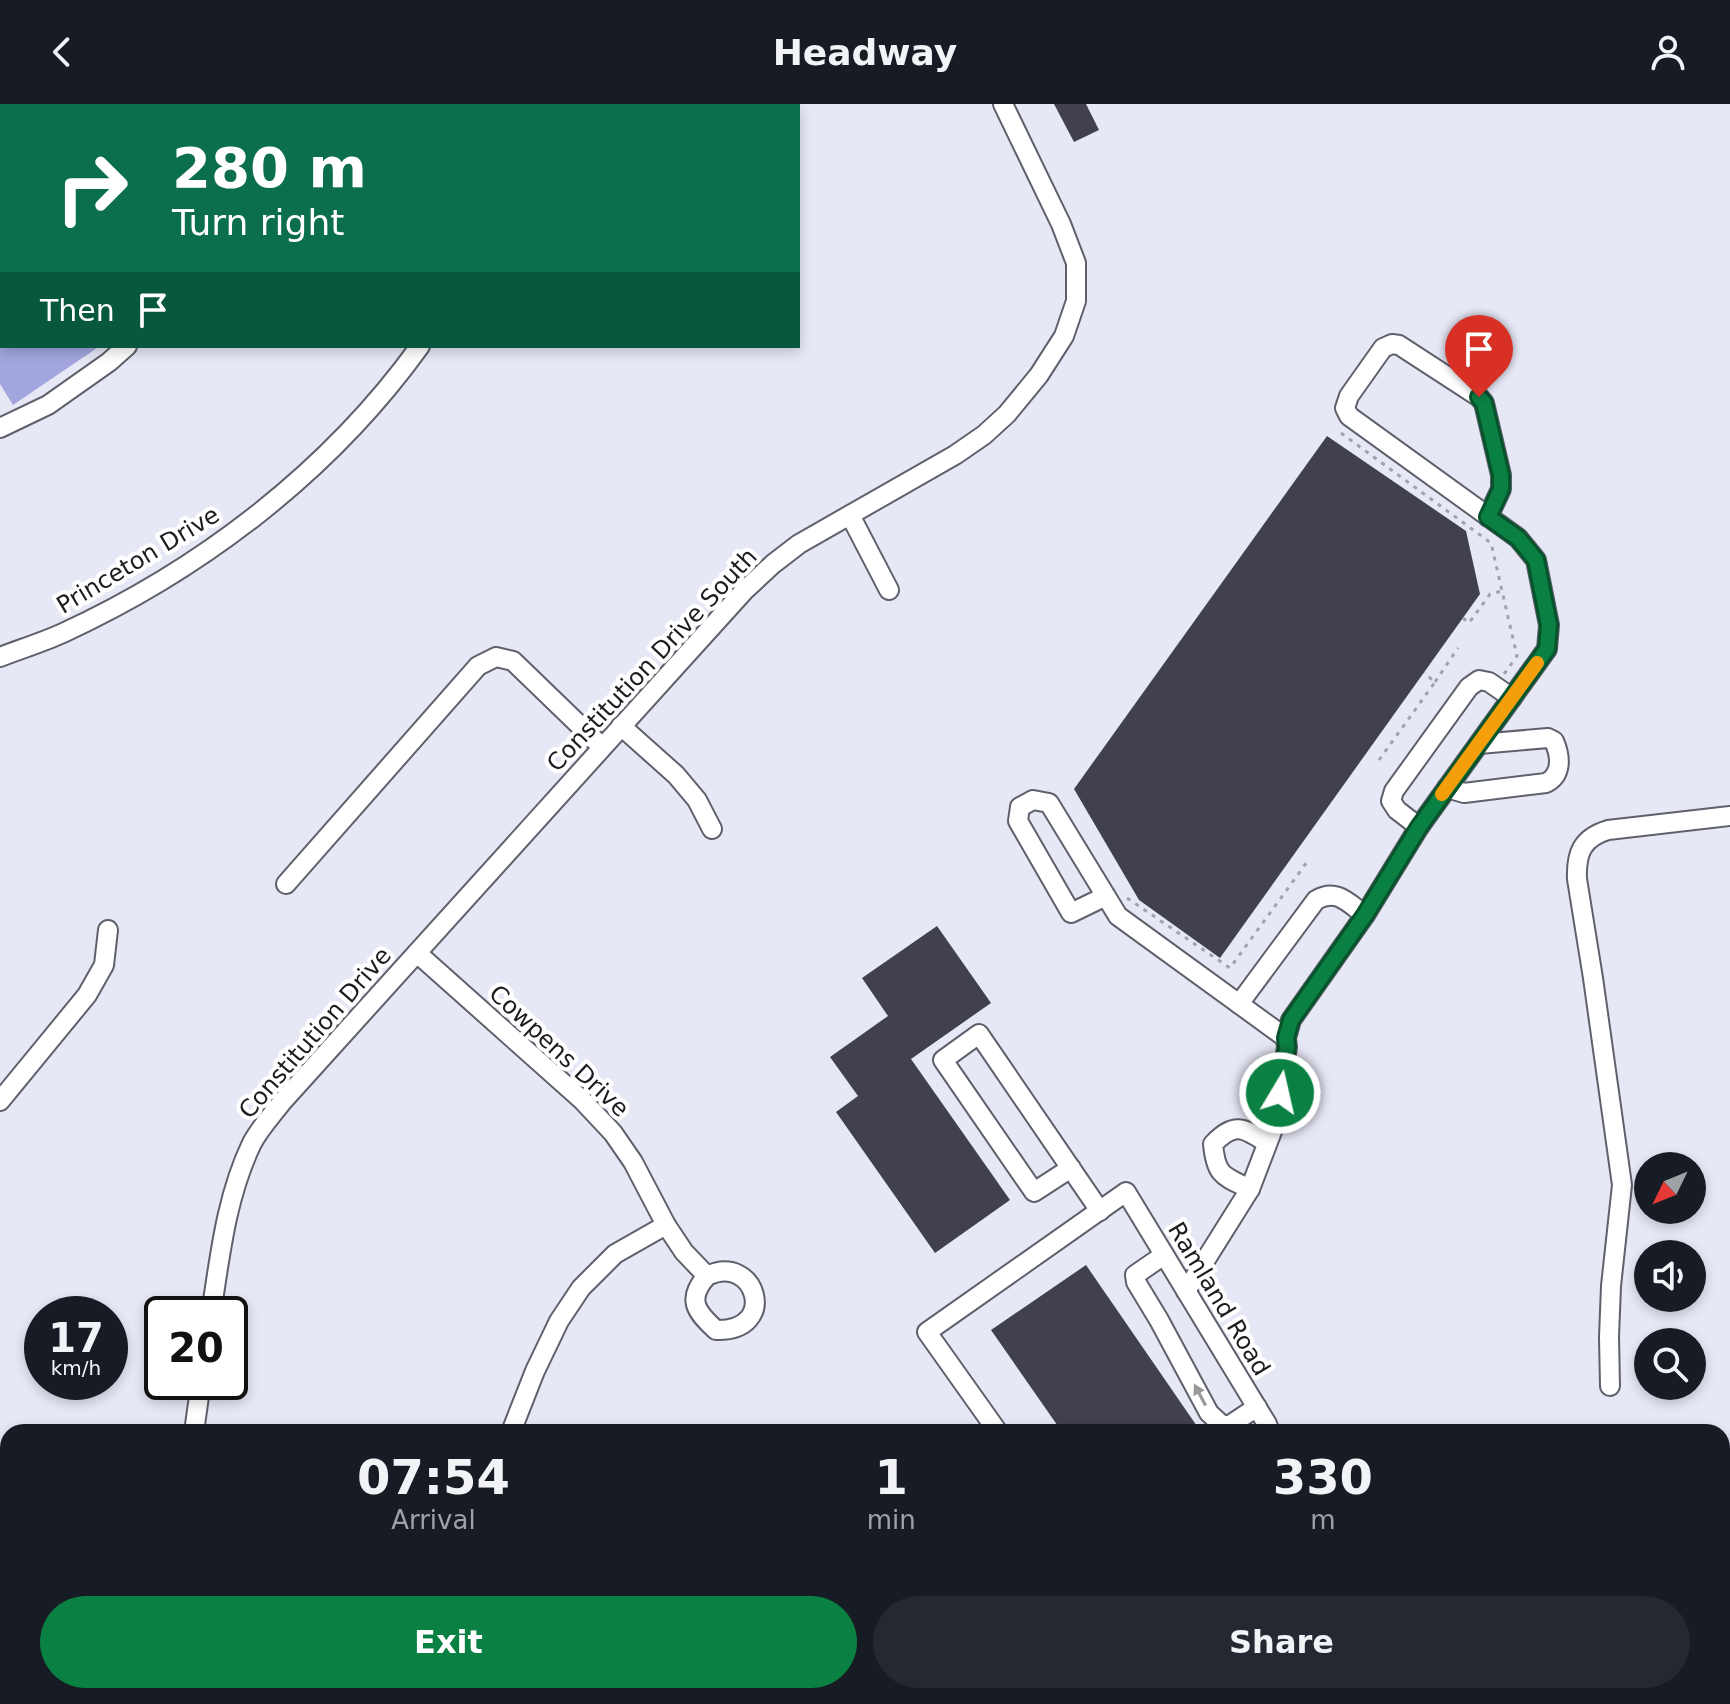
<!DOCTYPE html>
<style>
body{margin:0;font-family:"DejaVu Sans",sans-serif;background:#242831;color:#f1f3f6;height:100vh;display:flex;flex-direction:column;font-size:30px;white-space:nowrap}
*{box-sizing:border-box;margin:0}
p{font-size:26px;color:#9ea1a6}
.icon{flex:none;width:44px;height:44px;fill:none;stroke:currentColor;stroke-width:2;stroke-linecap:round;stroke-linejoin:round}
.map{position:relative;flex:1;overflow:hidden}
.drawer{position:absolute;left:0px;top:1320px;width:1730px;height:280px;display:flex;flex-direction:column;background:#171b24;border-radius:24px 24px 0 0;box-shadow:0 4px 12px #0003}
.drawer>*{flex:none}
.guide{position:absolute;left:0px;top:0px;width:800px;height:244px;box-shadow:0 4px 12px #0003;background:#0b6e4f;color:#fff;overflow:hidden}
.needle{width:52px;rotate:227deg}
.fabs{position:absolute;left:1634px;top:1048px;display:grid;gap:16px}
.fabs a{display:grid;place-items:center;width:72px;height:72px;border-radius:50%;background:#171b24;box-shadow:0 4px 12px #0003;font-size:40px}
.speed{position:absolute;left:24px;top:1192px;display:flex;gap:16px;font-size:40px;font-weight:700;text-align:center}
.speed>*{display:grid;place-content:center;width:104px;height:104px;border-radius:50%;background:#171b24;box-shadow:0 4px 12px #0003;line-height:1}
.speed small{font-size:20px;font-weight:400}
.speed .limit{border:4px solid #111;border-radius:12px;background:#fff;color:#111}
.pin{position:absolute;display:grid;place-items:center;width:68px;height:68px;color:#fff;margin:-82px -34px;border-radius:50% 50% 50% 0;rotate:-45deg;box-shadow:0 0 8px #0007}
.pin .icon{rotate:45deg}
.me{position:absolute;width:88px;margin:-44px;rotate:9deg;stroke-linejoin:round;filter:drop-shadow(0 0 6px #0008)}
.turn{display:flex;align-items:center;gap:28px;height:168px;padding:0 40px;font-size:36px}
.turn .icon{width:104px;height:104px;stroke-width:2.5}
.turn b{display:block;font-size:56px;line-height:68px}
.then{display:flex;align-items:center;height:76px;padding:0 40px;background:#0003;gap:16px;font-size:30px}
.eta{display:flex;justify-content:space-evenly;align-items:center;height:136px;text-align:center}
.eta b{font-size:48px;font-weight:700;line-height:56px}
.action{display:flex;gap:16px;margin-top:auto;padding:16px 40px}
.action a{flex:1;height:92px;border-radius:48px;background:#0b8043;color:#fff;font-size:32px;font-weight:700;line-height:92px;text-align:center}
.action a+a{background:#242831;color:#f1f3f6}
header{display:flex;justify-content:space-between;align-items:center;height:104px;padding:0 40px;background:#171b24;font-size:36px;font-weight:700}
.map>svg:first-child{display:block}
</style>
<header><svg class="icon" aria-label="back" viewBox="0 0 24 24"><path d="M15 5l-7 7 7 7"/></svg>Headway<svg class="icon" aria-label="person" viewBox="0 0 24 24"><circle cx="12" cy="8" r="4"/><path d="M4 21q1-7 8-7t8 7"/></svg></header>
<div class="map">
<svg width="1730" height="1600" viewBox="0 0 1730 1600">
<rect width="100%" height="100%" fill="#e7e8f6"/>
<!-- forest -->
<path fill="#a3a6de" d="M0,0H297L296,2H2V242H100L13,301L0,280Z"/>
<!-- building -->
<g fill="#40414c">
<path d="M1054,0H1086L1099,26L1074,38Z"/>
<path d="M1327,332L1466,427L1480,490L1220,854L1139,796L1074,685Z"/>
<path d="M937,822L991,899L911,955L1010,1096L935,1149L836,1008L858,992L830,953L888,912L862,874Z"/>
<path d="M1086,1161L1201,1328H1062L991,1226Z"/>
</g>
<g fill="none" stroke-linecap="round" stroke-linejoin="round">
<defs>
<g id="minor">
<path d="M318,2L319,0"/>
<path d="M787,2L788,0"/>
<path d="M0,324L48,301L109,258L127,242"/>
<path d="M850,411L889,486"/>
<path d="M0,553C21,545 43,538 63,529C202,465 330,367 420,242"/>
<path d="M621,622L676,671L697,696L712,725"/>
<path d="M1447,684L1464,689L1546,679C1562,671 1561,653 1554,637L1548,634L1479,640"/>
<path d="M1419,723L1397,706L1391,697L1394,687L1469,583L1479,576L1489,578L1512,594"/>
<path d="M286,780L478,562L496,553L513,557L602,643"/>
<path d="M1106,792L1071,809L1018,717L1020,703L1033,696L1049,699L1118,812L1286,934"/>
<path d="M417,849L582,996L613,1029L633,1058L666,1121L684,1148L707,1172C686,1195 696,1208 716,1226C780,1228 756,1148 707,1172"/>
<path d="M1239,900L1316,796C1337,784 1348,799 1365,811"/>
<path d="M0,997L87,891L104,861L108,826"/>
<path d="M1267,1039C1243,1023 1234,1018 1213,1040C1216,1072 1223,1072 1250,1085L1276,1017L1287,943L1286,934L1291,916L1365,811L1419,723L1547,545L1549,521L1536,456L1518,434L1349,312L1345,304L1349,292L1383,244L1392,240L1399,241L1479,293L1484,299L1501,371V385L1488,413"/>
<path d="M1071,1064L1034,1088L943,956L979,930L1100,1107"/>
<path d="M1164,1151L1135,1171L1136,1178L1159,1216L1209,1309L1222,1321H1230L1257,1303"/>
<path d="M1186,1187L1250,1085"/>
<path d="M211,1210C220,1152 226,1093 252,1039C260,1024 272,1011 282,998L744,487L773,460L799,440L955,351L984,331L1007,310L1039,271L1064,232L1076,197V159L1061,120L1003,0"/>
<path d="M1610,1282L1609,1233L1611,1182L1622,1081L1593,874L1577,775C1576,749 1582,734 1608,726L1730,712"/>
<path d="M194,1328L201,1278"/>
<path d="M511,1328L535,1267L559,1217L581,1184L615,1150L666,1121"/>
<path d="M998,1328L927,1228L1126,1088L1267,1320L1270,1328"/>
<path d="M0,1370L8,1366"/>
<path d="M684,1592L695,1600"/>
<path d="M800,1592L809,1600"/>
<path d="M121,1600L125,1592"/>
<path d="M632,1600L645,1592"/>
<path d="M928,1600L935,1592"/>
<path d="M1028,1600L1039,1592"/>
</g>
</defs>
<!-- minor casing -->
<use href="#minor" stroke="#5f606c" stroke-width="22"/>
<!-- path -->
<g stroke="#a1a2ad" stroke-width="3" stroke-dasharray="4 6" stroke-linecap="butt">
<path d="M0,47L2,48"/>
<path d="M1341,329L1491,439L1517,552L1504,570"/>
<path d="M1463,514L1469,519L1490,490L1502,487"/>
<path d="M1435,578L1458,544"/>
<path d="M1379,656L1435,578L1424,569"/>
<path d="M1127,794L1230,864L1307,758"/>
</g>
<!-- minor -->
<use href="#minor" stroke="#fff" stroke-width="18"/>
</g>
<!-- one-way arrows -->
<defs><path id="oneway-solid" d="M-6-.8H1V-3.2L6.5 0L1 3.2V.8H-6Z" transform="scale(2)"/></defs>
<use fill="#99999b" href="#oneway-solid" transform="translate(1200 1291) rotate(-118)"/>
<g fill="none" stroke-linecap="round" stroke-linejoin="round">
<defs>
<path id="route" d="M1280,989L1287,943L1286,934L1291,916L1365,811L1419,723L1547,545L1549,521L1536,456L1518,434L1488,413L1501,385V371L1484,299L1479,293"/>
</defs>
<!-- route casing -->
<use href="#route" stroke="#07532c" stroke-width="20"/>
<!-- route -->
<use href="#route" stroke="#0b8043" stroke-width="14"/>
<!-- slow -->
<path stroke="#f59e0b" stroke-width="14" d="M1442,690L1537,559"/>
</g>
<g text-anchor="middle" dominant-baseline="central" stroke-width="8" stroke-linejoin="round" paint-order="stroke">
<!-- street labels -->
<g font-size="24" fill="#1c1c21" stroke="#fff">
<text transform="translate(138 456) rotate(-31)">Princeton Drive</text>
<text transform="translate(652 556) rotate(-47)">Constitution Drive South</text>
<text transform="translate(315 929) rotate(-49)">Constitution Drive</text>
<text transform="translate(559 947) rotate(43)">Cowpens Drive</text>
<text transform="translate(1219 1195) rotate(59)">Ramland Road</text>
</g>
</g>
</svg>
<div class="fabs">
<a><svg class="needle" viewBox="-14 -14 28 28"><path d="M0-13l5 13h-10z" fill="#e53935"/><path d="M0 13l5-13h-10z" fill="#9ea1a6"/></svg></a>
<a><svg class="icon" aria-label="sound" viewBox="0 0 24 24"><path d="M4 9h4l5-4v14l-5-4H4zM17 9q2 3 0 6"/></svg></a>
<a><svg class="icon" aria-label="search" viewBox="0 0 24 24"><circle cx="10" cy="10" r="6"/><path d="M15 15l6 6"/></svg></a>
</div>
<div class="speed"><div>17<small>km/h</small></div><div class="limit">20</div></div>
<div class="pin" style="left:1479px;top:293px;background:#d93025"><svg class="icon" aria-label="arrive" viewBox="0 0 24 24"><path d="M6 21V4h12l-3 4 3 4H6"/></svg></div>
<svg class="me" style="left:1280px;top:989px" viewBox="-20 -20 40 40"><circle r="17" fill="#0b8043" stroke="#fff" stroke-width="3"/><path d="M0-11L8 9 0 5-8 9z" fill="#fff"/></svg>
<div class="guide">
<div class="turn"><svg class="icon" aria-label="right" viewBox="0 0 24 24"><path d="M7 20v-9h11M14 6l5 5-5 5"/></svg><div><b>280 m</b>Turn right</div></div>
<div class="then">Then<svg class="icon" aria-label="arrive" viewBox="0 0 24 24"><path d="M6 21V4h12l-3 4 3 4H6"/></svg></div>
</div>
<section class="drawer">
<div class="eta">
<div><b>07:54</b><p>Arrival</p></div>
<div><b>1</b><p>min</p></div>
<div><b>330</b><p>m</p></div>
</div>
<div class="action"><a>Exit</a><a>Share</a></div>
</section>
</div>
